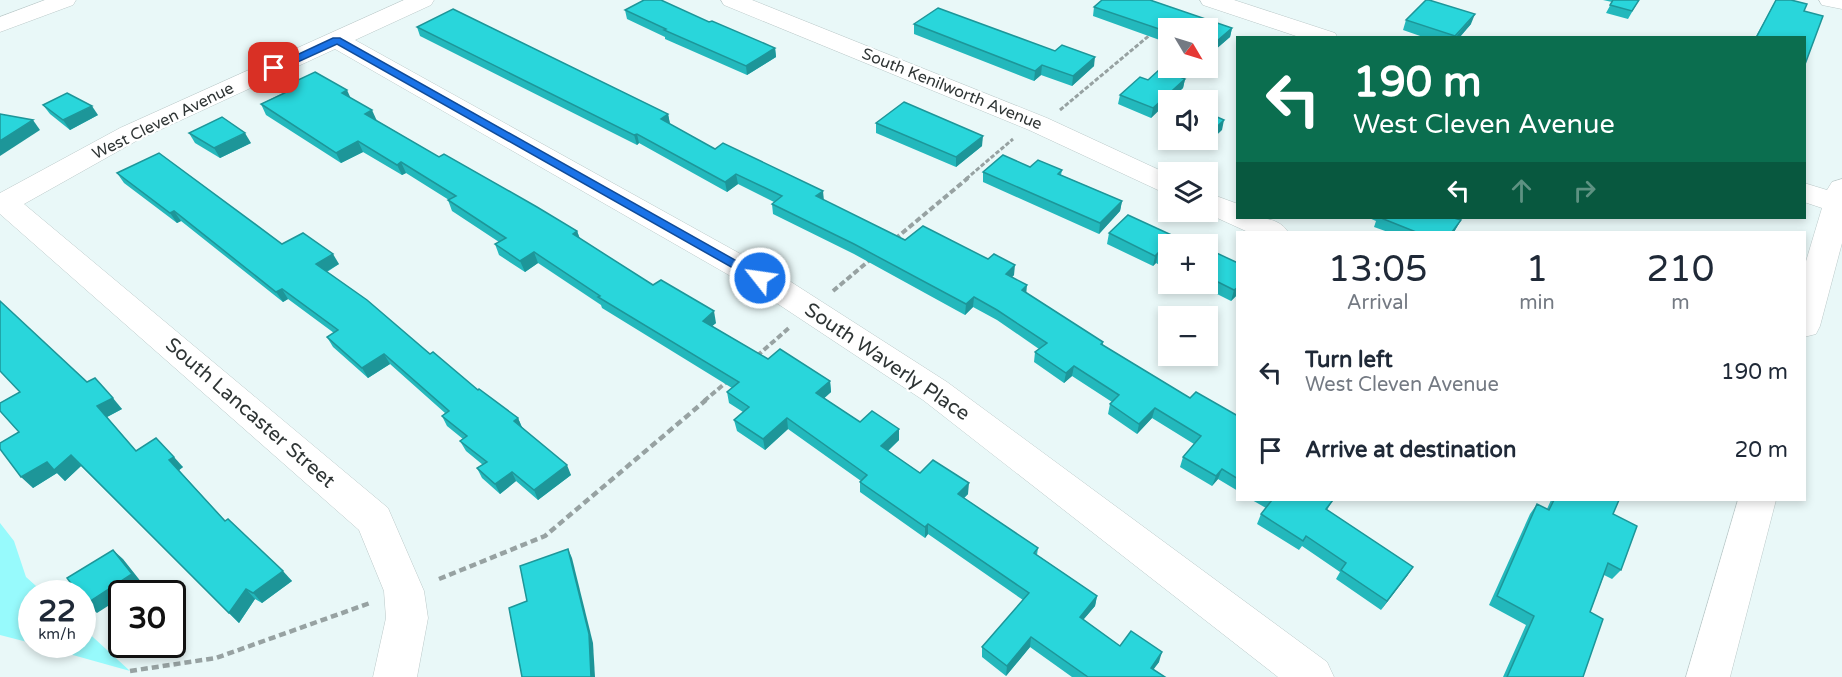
<!DOCTYPE html>
<meta charset="utf-8">
<style>
body{margin:0;font-family:"Varela Round",sans-serif;background:#f6f6f7;color:#1f2937;height:100vh;display:flex;flex-direction:column;font-size:22px;white-space:nowrap}
*{box-sizing:border-box;margin:0}
p{font-size:20px;color:#747a83}
.icon{flex:none;width:33px;height:33px;fill:none;stroke:currentColor;stroke-width:2;stroke-linecap:round;stroke-linejoin:round}
.map{position:relative;flex:1;overflow:hidden}
.side{position:absolute;left:1236px;top:231px;width:570px;height:270px;display:flex;flex-direction:column;background:#fff;border-radius:0px;box-shadow:0 3px 9px #0003}
.side>*{flex:none}
.hud{position:absolute;left:1236px;top:36px;width:570px;height:183px;border-radius:0px;box-shadow:0 3px 9px #0003;background:#0b6e4f;color:#fff;overflow:hidden}
.needle{width:39px;rotate:128deg}
.buttons{position:absolute;left:1158px;top:18px;display:grid;gap:12px}
.buttons a{display:grid;place-items:center;width:60px;height:60px;border-radius:0px;background:#fff;box-shadow:0 3px 9px #0003;font-size:30px}
.speed{position:absolute;left:18px;top:580px;display:flex;gap:12px;font-size:30px;font-weight:700;text-align:center}
.speed>*{display:grid;place-content:center;width:78px;height:78px;border-radius:50%;background:#fff;box-shadow:0 3px 9px #0003;line-height:1}
.speed small{font-size:15px;font-weight:400}
.speed .limit{border:3px solid #111;border-radius:9px;background:#fff;color:#111}
.pin{position:absolute;display:grid;place-items:center;width:51px;height:51px;color:#fff;margin:-26px;border-radius:12px;box-shadow:0 3px 9px #0006}
.me{position:absolute;width:66px;margin:-33px;rotate:300deg;stroke-linejoin:round;filter:drop-shadow(0 0 4px #0008)}
.turn{display:flex;align-items:center;gap:21px;height:126px;padding:0 18px;font-size:27px}
.turn .icon{width:78px;height:78px;stroke-width:2.5}
.turn b{display:block;font-size:42px;line-height:51px}
.lanes{display:flex;align-items:center;height:57px;padding:0 18px;background:#0003;justify-content:center;gap:30px;direction:ltr}
.lanes .off{opacity:.35}
.eta{display:flex;justify-content:space-evenly;align-items:center;height:102px;text-align:center}
.eta b{font-size:36px;font-weight:600;line-height:42px}
ul{padding:0;list-style:none}
li{display:flex;align-items:center;gap:18px;height:78px;padding:0 18px}
li div{flex:1}
li b{display:block;font-size:22px}
li em{font-style:normal}
.map>svg:first-child{display:block}
</style>
<div class="map">
<svg width="1842" height="677" viewBox="0 0 1842 677">
<rect width="100%" height="100%" fill="#e9f8f8"/>
<!-- green -->
<g fill="#97fafc">
<path d="M0,523L14,541L26,577L45,594H32L31,643L0,635Z"/>
<path d="M83,628L130,671L37,645H82Z"/>
</g>
<g fill="none" stroke-linecap="round" stroke-linejoin="round">
<defs>
<g id="minor">
<path d="M45,0H76L73,5L0,32V17Z"/>
<path d="M404,0H434L431,5L355,40L791,282L947,382L1327,662L1334,677H1278L923,400L769,298L335,49L138,140L24,204L388,508L424,591L428,618L417,677H373L386,618L384,591L359,530L0,214V193L120,128Z"/>
<path d="M721,0H752L1047,118L1168,174V193L1158,190L1029,130L724,5Z"/>
<path d="M1200,0H1234L1335,33L1338,38H1302L1203,5Z"/>
<path d="M1819,0H1842V9L1822,5Z"/>
<path d="M1842,179V243L1820,326L1816,334L1804,337V268L1822,208L1804,202V183L1827,190L1832,182Z"/>
<path d="M1208,193L1238,204V218C1255,218 1277,215 1288,232H1248L1204,212H1208Z"/>
<path d="M1738,500H1776L1730,677H1686Z"/>
</g>
</defs>
<!-- minor casing -->
<use href="#minor" stroke="#bbc9c9" stroke-width="1"/>
<!-- path-far2 -->
<g stroke="#97a2a2" stroke-width="3" stroke-dasharray="4.5 2" stroke-linecap="butt">
<path d="M1060,110L1151,34"/>
<path d="M966,179L1013,139"/>
</g>
<!-- path-far1 -->
<g stroke="#97a2a2" stroke-width="4" stroke-dasharray="6 3" stroke-linecap="butt">
<path d="M895,239L968,178"/>
<path d="M833,291L871,259"/>
<path d="M757,356L790,327"/>
<path d="M704,401L729,380"/>
</g>
<!-- path -->
<g stroke="#97a2a2" stroke-width="4.5" stroke-dasharray="7 4" stroke-linecap="butt">
<path d="M439,579L545,536L706,400"/>
<path d="M130,671L216,658L370,603"/>
</g>
<!-- minor -->
<use href="#minor" fill="#fff" fill-rule="evenodd"/>
</g>
<!-- wall -->
<g fill="#23b8bc">
<path d="M1102,0H1150L1232,28L1230,37L1208,56V28H1168V43L1093,16L1094,7Z"/>
<path d="M1603,0H1639L1628,19L1606,13L1612,2Z"/>
<path d="M1776,0L1804,11V38H1755Z"/>
<path d="M625,10L709,22L775,48L776,57L747,75L665,39V37L627,19Z"/>
<path d="M1406,20L1471,24L1459,38H1426L1403,30Z"/>
<path d="M914,24L1094,66L1072,86L1041,75L1034,81L914,34Z"/>
<path d="M417,27L668,114L670,124L715,149L905,240L1014,275L1012,277L1026,293L1103,342V345L1190,398L1238,416V491L1218,479L1212,486L1180,467L1183,457L1194,444L1152,418L1137,434L1108,414L1110,404L1112,402L1072,376L1064,383L1034,362L1035,352L1039,349L997,320L973,307L965,315L854,254L773,214L772,204L774,202L738,184L727,192L639,143L637,145L420,36Z"/>
<path d="M1185,79L1183,88L1170,100H1168L1151,118L1118,104L1120,95L1148,80Z"/>
<path d="M283,87L350,97L376,120L439,157L577,231L580,239L653,285L716,323L712,326L768,359L830,381L831,392L824,398L860,422L899,429V440L888,451L920,473L968,494L964,498L1038,548L1037,555L1097,596L1095,606L1083,620L1120,646L1159,662L1153,669L1165,677H1072L1030,647L1006,676L982,657V647L1023,600L928,534L925,538L860,492V482L861,481L788,429L765,450L737,431L734,420L743,412L729,403L727,392L732,388L602,308L601,305L538,263L525,272L499,255L495,244L499,242L452,211L448,200H449L406,173L402,175L363,152L341,163L266,115L261,104L285,92Z"/>
<path d="M43,105L98,115L70,130L50,114Z"/>
<path d="M876,123L982,146L956,167L876,133Z"/>
<path d="M1222,130L1201,149L1178,140H1208Z"/>
<path d="M189,133L251,143L220,158L195,143Z"/>
<path d="M1030,167L1062,170L1061,175L1122,201L1120,211L1099,234L983,182V172Z"/>
<path d="M117,173L282,244L339,264L327,272L430,354L478,390L518,418L522,427L571,475L538,500L516,481L500,494L482,478L477,468L483,465L466,451L460,441L463,439L447,426L442,416L445,413L390,364L368,378L333,347L327,337L334,333L288,299L283,302L181,221L177,223L124,183Z"/>
<path d="M1369,218H1454L1461,220L1454,232H1388L1374,227L1376,221Z"/>
<path d="M1109,233L1168,244V270L1156,263L1153,266L1107,244Z"/>
<path d="M1208,249L1238,294L1231,301L1197,284H1208Z"/>
<path d="M87,382L122,409L107,417L136,451L183,467L179,470L225,521L292,581L262,603L255,599L239,623L81,466L65,481L57,473L33,488L19,432L20,392Z"/>
<path d="M1252,500H1333L1327,510L1413,567L1407,576L1381,610L1336,579L1340,572L1302,546L1299,550L1257,524L1261,514L1266,508Z"/>
<path d="M1551,500H1619L1613,514L1621,570L1612,579L1604,575L1590,612L1583,677H1503L1526,625L1489,605L1530,514L1537,504L1547,509Z"/>
</g>
<!-- shaded-wall -->
<g fill="#1d9699">
<path d="M1475,14L1471,24L1459,38H1455Z"/>
<path d="M1232,28L1230,37L1208,56L1210,47Z"/>
<path d="M775,48L776,57L747,75L746,66Z"/>
<path d="M1095,57L1094,66L1072,86L1073,76Z"/>
<path d="M1042,65L1041,75L1034,81L1035,71Z"/>
<path d="M1185,79L1183,88L1170,100H1168V102L1151,118L1153,108Z"/>
<path d="M347,90L352,101L342,93Z"/>
<path d="M92,106L98,115L70,130L63,120Z"/>
<path d="M372,110L377,121L365,114Z"/>
<path d="M668,114L670,124L661,119Z"/>
<path d="M33,120L40,130L0,156V141Z"/>
<path d="M1224,120L1222,130L1201,149L1203,140H1208V135Z"/>
<path d="M245,133L251,143L220,158L214,148Z"/>
<path d="M637,134L639,143L637,145L634,135Z"/>
<path d="M983,136L982,146L956,167V157Z"/>
<path d="M358,141L363,152L341,163L336,153Z"/>
<path d="M401,162L406,173L402,175L397,165Z"/>
<path d="M736,174L738,184L727,192L725,182Z"/>
<path d="M823,191L824,201L816,196Z"/>
<path d="M1122,201L1120,211L1099,234L1100,223Z"/>
<path d="M174,211L181,221L177,223L170,213Z"/>
<path d="M1461,220L1454,232H1452Z"/>
<path d="M577,231L581,242L573,234Z"/>
<path d="M534,252L538,263L525,272L520,261Z"/>
<path d="M1158,253L1156,263L1153,266L1155,256Z"/>
<path d="M333,254L339,264L322,274L316,264Z"/>
<path d="M1015,265L1014,275L1005,284L1006,274Z"/>
<path d="M1027,285L1026,296L1022,290Z"/>
<path d="M1238,287V294L1231,301L1234,290Z"/>
<path d="M282,289L288,299L283,302L276,292Z"/>
<path d="M974,297L973,307L965,315L966,304Z"/>
<path d="M714,311L716,323L705,332L703,321Z"/>
<path d="M384,354L390,364L368,378L362,368Z"/>
<path d="M1074,366L1072,376L1064,383L1066,373Z"/>
<path d="M830,381L831,392L818,404L816,393Z"/>
<path d="M113,398L122,409L107,417L97,406Z"/>
<path d="M1155,408L1152,418L1137,434L1139,424Z"/>
<path d="M518,418L522,428L514,421Z"/>
<path d="M787,418L788,429L765,450L763,439Z"/>
<path d="M899,429V440L881,457V446Z"/>
<path d="M71,455L81,466L65,481L57,473L33,488L21,477L47,462Z"/>
<path d="M174,457L183,467L178,471L169,460Z"/>
<path d="M567,465L571,475L538,500L534,490Z"/>
<path d="M1222,469L1218,479L1212,486L1216,476Z"/>
<path d="M512,472L516,481L500,494L495,484Z"/>
<path d="M969,483L968,494L957,505L958,494Z"/>
<path d="M928,524V534L925,538V527Z"/>
<path d="M568,549L572,558L593,643L595,677H591Z"/>
<path d="M113,550L123,559L142,583L126,594H122V597L97,613L86,604Z"/>
<path d="M1413,567L1407,576L1381,610L1387,601Z"/>
<path d="M283,571L292,581L262,603L253,593Z"/>
<path d="M246,589L255,599L239,623L229,613Z"/>
<path d="M1097,596L1095,606L1077,627L1080,617Z"/>
<path d="M1031,637L1030,647L1006,676L1007,666Z"/>
<path d="M1162,652L1159,662L1148,677L1151,668Z"/>
</g>
<!-- building -->
<g fill="#29d6db" stroke="#1d9699" stroke-width="1.5">
<path d="M644,0H661L709,22L712,21L775,48L746,66L664,30L666,29L625,10Z"/>
<path d="M1102,0H1150L1232,28L1210,47L1208,46V28H1168V32L1094,7Z"/>
<path d="M1426,0H1429L1475,14L1455,36L1406,20Z"/>
<path d="M1613,0H1639L1632,11L1610,5Z"/>
<path d="M1776,0H1791L1807,4L1804,11L1823,16L1804,67V38H1756Z"/>
<path d="M938,8L1055,51L1062,45L1095,57L1073,76L1042,65L1035,71L914,24Z"/>
<path d="M453,9L668,114L661,119L715,149L723,143L823,191L816,196L905,240L923,226L988,259L994,254L1015,265L1006,274L1027,285L1022,290L1103,342L1101,344L1190,398L1196,392L1238,416V479L1222,469L1216,476L1183,457L1201,436L1155,408L1139,424L1110,404L1119,395L1074,366L1066,373L1035,352L1047,343L997,310L974,297L966,304L854,244L772,204L782,196L736,174L725,182L637,134L634,135L417,27Z"/>
<path d="M1160,69L1185,79L1153,108L1120,95L1140,77L1148,80Z"/>
<path d="M315,72L347,90L342,93L372,110L365,114L439,157L444,154L537,207L577,231L573,234L653,285L661,280L714,311L703,321L768,359L780,349L830,381L816,393L860,422L872,411L899,429L881,446L920,473L933,460L969,483L958,494L1038,548L1034,553L1097,596L1080,617L1120,646L1131,631L1162,652L1151,668L1165,677H1088L1031,637L1007,666L982,647L1029,593L928,524L925,527L860,482L867,475L787,418L763,439L734,420L749,407L727,392L739,382L598,297L600,296L534,252L520,261L495,244L506,238L448,200L456,196L401,162L397,165L358,141L336,153L261,104L289,91L283,87Z"/>
<path d="M67,93L92,106L63,120L43,105Z"/>
<path d="M904,102L983,136L956,157L876,123Z"/>
<path d="M1208,113L1224,120L1208,135Z"/>
<path d="M0,114L33,120L0,141Z"/>
<path d="M222,117L245,133L214,148L189,133Z"/>
<path d="M159,153L282,244L303,233L333,254L316,264L367,300L430,354L433,352L478,390L479,389L518,418L514,421L567,465L534,490L512,472L495,484L477,468L487,462L460,441L467,436L442,416L449,411L384,354L362,368L327,337L338,330L282,289L276,292L174,211L170,213L117,173Z"/>
<path d="M1003,155L1030,167L1038,160L1062,170L1058,174L1122,201L1100,223L983,172Z"/>
<path d="M1128,215L1191,244H1168V258L1158,253L1155,256L1109,233Z"/>
<path d="M1381,218H1454L1461,220L1452,232H1416Z"/>
<path d="M1208,249L1238,263V287L1234,290L1208,277Z"/>
<path d="M0,301L87,382L95,378L113,398L97,406L136,451L156,438L174,457L169,460L225,521L228,519L283,571L253,593L246,589L229,613L71,455L54,470L47,462L21,477L0,449V443L19,432L0,411V403L20,392L0,371Z"/>
<path d="M1272,500H1333L1326,509L1413,567L1387,601L1341,570L1346,563L1306,536L1303,541L1261,514Z"/>
<path d="M1554,500H1619L1613,514L1637,526L1621,570L1608,563L1590,612L1603,619L1583,677H1507L1534,616L1497,596L1537,504L1549,510Z"/>
<path d="M568,549L589,634L591,677H522L509,608L527,601L520,566Z"/>
<path d="M113,550L132,574L86,604L82,599V594H79L67,578Z"/>
</g>
<!-- route -->
<path fill="#1a73e8" stroke="#114b97" stroke-width="1.5" d="M333,38H340L767,278L765,281H756L337,44L278,71L269,68Z"/>
<g text-anchor="middle" dominant-baseline="central" stroke-width="4.5" stroke-linejoin="round" paint-order="stroke">
<!-- far-street labels -->
<g font-size="16" fill="#2f3535" stroke="#fff">
<text transform="translate(952 89) rotate(22)">South Kenilworth Avenue</text>
<text transform="translate(163 121) rotate(-26)">West Cleven Avenue</text>
</g>
<!-- street labels -->
<g font-size="20" fill="#2f3535" stroke="#fff">
<text transform="translate(887 362) rotate(34)">South Waverly Place</text>
<text transform="translate(250 413) rotate(41)">South Lancaster Street</text>
</g>
</g>
</svg>
<div class="buttons">
<a><svg class="needle" viewBox="-14 -14 28 28"><path d="M0-13l5 13h-10z" fill="#e53935"/><path d="M0 13l5-13h-10z" fill="#747a83"/></svg></a>
<a><svg class="icon" aria-label="sound" viewBox="0 0 24 24"><path d="M4 9h4l5-4v14l-5-4H4zM17 9q2 3 0 6"/></svg></a>
<a><svg class="icon" aria-label="layers" viewBox="0 0 24 24"><path d="M12 4l9 5-9 5-9-5zM3 14l9 5 9-5"/></svg></a>
<a>+</a>
<a>−</a>
</div>
<div class="speed"><div>22<small>km/h</small></div><div class="limit">30</div></div>
<div class="pin" style="left:274px;top:68px;background:#d93025"><svg class="icon" aria-label="arrive" viewBox="0 0 24 24"><path d="M6 21V4h12l-3 4 3 4H6"/></svg></div>
<svg class="me" style="left:760px;top:278px" viewBox="-20 -20 40 40"><circle r="17" fill="#1a73e8" stroke="#fff" stroke-width="3"/><path d="M0-11L8 9 0 5-8 9z" fill="#fff"/></svg>
<div class="hud">
<div class="turn"><svg class="icon" aria-label="left" viewBox="0 0 24 24"><path d="M17 20v-9H6M10 6l-5 5 5 5"/></svg><div><b>190 m</b>West Cleven Avenue</div></div>
<div class="lanes"><svg class="icon" aria-label="left" viewBox="0 0 24 24"><path d="M17 20v-9H6M10 6l-5 5 5 5"/></svg><svg class="icon off" aria-label="ahead" viewBox="0 0 24 24"><path d="M12 20V5M6 11l6-6 6 6"/></svg><svg class="icon off" aria-label="right" viewBox="0 0 24 24"><path d="M7 20v-9h11M14 6l5 5-5 5"/></svg></div>
</div>
<section class="side">
<div class="eta">
<div><b>13:05</b><p>Arrival</p></div>
<div><b>1</b><p>min</p></div>
<div><b>210</b><p>m</p></div>
</div>
<ul>
<li><svg class="icon" aria-label="left" viewBox="0 0 24 24"><path d="M17 20v-9H6M10 6l-5 5 5 5"/></svg><div><b>Turn left</b><p>West Cleven Avenue</p></div><em>190 m</em></li>
<li><svg class="icon" aria-label="arrive" viewBox="0 0 24 24"><path d="M6 21V4h12l-3 4 3 4H6"/></svg><div><b>Arrive at destination</b></div><em>20 m</em></li>
</ul>
</section>
</div>
